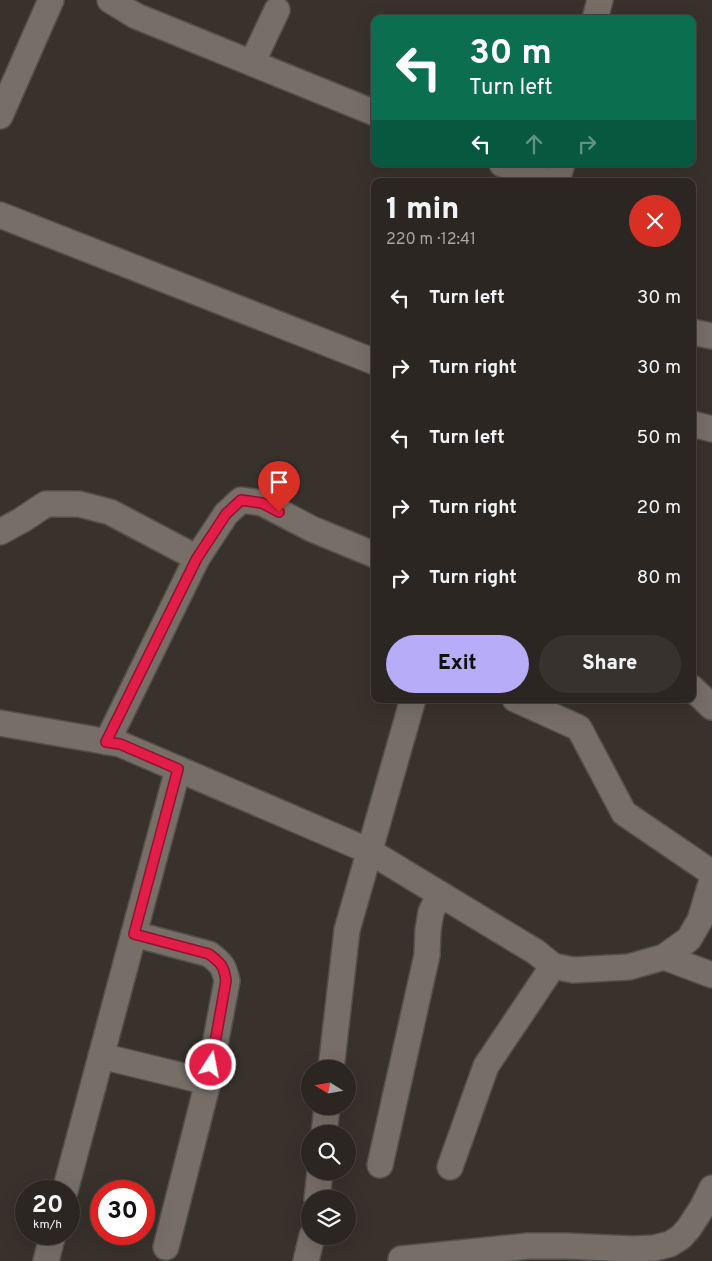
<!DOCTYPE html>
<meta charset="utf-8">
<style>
body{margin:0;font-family:Overpass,sans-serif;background:#37322e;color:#f1f3f6;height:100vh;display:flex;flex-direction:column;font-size:19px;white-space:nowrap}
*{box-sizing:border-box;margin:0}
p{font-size:16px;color:#a6a5a5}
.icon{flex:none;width:28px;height:28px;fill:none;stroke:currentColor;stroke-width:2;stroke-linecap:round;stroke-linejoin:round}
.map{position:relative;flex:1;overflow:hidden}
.side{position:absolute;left:371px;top:178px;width:325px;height:525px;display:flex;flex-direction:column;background:#2b2621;border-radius:10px;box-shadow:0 5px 20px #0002,0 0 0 1px #47433f}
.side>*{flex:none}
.banner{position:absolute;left:371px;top:15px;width:325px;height:152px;border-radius:10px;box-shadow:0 5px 20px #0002,0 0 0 1px #47433f;background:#0b6e4f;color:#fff;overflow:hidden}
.needle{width:32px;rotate:281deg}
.controls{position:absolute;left:301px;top:1060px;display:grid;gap:10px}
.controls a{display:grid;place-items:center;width:55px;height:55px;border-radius:50%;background:#2b2621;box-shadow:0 5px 20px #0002,0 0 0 1px #47433f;font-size:25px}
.speed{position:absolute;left:15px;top:1180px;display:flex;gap:10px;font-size:25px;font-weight:700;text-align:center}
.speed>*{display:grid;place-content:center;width:65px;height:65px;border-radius:50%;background:#2b2621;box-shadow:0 5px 20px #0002,0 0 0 1px #47433f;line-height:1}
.speed small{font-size:12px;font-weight:400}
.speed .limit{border:8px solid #d22;background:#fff;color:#111}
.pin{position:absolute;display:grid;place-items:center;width:42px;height:42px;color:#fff;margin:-51px -21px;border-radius:50% 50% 50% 0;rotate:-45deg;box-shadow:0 0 5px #0007}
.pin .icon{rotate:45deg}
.me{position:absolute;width:55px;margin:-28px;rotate:11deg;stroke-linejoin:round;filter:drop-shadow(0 0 4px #0008)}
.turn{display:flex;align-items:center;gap:18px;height:105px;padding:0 15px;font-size:22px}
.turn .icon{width:65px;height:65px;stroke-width:2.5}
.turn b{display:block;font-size:35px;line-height:42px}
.lanes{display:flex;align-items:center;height:48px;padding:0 15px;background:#0003;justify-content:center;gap:25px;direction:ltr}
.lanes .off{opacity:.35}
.round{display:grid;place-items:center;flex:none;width:52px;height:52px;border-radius:26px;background:#37322e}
.overview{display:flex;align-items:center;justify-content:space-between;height:85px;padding:0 15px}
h1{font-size:30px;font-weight:800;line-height:38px}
.action{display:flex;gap:10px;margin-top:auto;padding:10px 15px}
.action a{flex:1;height:58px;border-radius:30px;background:#b6acf8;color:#111;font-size:20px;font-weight:800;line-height:58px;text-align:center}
.action a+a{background:#37322e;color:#f1f3f6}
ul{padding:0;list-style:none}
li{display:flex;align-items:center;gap:15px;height:70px;padding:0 15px}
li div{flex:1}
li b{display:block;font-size:19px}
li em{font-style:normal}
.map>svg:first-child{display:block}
</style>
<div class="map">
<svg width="712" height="1261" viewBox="0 0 712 1261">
<rect width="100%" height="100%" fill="#39322c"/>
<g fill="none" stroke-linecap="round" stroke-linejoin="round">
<defs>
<g id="minor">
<path d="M110,0L136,16L375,113"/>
<path d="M595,19L600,0"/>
<path d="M252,63L277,10"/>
<path d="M0,116L51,0"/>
<path d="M502,164L545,181"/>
<path d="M557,181L562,164"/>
<path d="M0,215L375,362"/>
<path d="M692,332L712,336"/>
<path d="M692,424L712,429"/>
<path d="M0,532L22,520L46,504H79L110,512L197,558"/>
<path d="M692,688L712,707"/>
<path d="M515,699L579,728L624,813L712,873"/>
<path d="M0,723L120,744L369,851L536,952L553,966L573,970L629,967L664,957L689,939L700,920L712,880"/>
<path d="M107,742L197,558L226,514L241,500L262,503L312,529L375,555"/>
<path d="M134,934L209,954C221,963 224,966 227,981L208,1082L166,1247"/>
<path d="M664,957L712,975"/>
<path d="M101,1056L208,1082"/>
<path d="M331,1069L347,930L413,699"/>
<path d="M324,1134L327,1106"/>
<path d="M380,1165L427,955L428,930L431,912L440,894"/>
<path d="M450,1167L486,1066L553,966"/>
<path d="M65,1191L178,769"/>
<path d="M317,1199L320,1171"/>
<path d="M401,1259L529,1246H565L633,1249L654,1248L670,1244L681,1237L689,1228L702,1208L712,1188"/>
<path d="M46,1261L53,1234"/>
<path d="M306,1261L312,1236"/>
</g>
</defs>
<!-- minor casing -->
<use href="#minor" stroke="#554f4b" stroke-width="28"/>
<!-- minor -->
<use href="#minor" stroke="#766e67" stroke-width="25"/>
</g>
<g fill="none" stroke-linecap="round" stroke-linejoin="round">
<defs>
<path id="route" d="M211,1065L226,981C224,966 221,963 209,954L134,934L178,769L120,744L106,742L197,558L226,514L241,500L262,503L279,512"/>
</defs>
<!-- route casing -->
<use href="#route" stroke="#92132f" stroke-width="12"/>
<!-- route -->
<use href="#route" stroke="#e11d48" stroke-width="9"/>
</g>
</svg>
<div class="controls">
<a><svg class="needle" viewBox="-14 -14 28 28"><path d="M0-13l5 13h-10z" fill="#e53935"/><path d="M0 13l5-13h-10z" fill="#a6a5a5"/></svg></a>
<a><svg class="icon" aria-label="search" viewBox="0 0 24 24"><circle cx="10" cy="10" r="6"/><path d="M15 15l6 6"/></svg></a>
<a><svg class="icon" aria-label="layers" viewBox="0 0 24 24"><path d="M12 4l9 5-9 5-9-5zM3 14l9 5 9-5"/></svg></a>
</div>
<div class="speed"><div>20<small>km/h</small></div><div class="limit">30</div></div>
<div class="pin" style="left:279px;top:512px;background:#d93025"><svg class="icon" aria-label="arrive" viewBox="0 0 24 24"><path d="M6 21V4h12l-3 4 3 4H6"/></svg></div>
<svg class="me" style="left:211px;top:1065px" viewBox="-20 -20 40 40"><circle r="17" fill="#e11d48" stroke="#fff" stroke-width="3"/><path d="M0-11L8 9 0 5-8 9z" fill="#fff"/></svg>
<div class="banner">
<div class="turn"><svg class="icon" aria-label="left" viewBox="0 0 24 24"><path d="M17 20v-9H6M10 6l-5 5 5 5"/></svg><div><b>30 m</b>Turn left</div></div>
<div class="lanes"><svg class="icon" aria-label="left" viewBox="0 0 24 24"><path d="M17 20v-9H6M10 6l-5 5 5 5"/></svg><svg class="icon off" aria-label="ahead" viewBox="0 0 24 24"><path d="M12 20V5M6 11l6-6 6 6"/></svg><svg class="icon off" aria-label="right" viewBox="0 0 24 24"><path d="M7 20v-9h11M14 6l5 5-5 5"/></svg></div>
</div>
<section class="side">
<div class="overview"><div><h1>1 min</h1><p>220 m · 12:41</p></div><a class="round" style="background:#d93025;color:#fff"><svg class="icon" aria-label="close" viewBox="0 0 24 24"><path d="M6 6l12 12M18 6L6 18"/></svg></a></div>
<ul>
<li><svg class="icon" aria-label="left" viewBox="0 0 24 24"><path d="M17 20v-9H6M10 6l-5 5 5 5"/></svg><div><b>Turn left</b></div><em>30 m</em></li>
<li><svg class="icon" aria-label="right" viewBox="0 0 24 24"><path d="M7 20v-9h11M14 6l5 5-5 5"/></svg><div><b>Turn right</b></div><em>30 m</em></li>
<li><svg class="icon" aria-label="left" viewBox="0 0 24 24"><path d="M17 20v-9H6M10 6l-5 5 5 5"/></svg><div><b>Turn left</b></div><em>50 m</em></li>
<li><svg class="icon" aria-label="right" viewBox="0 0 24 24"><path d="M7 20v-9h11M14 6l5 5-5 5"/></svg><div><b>Turn right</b></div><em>20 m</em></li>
<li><svg class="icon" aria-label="right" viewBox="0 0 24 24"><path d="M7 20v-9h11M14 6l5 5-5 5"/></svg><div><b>Turn right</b></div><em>80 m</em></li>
</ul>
<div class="action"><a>Exit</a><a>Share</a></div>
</section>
</div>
